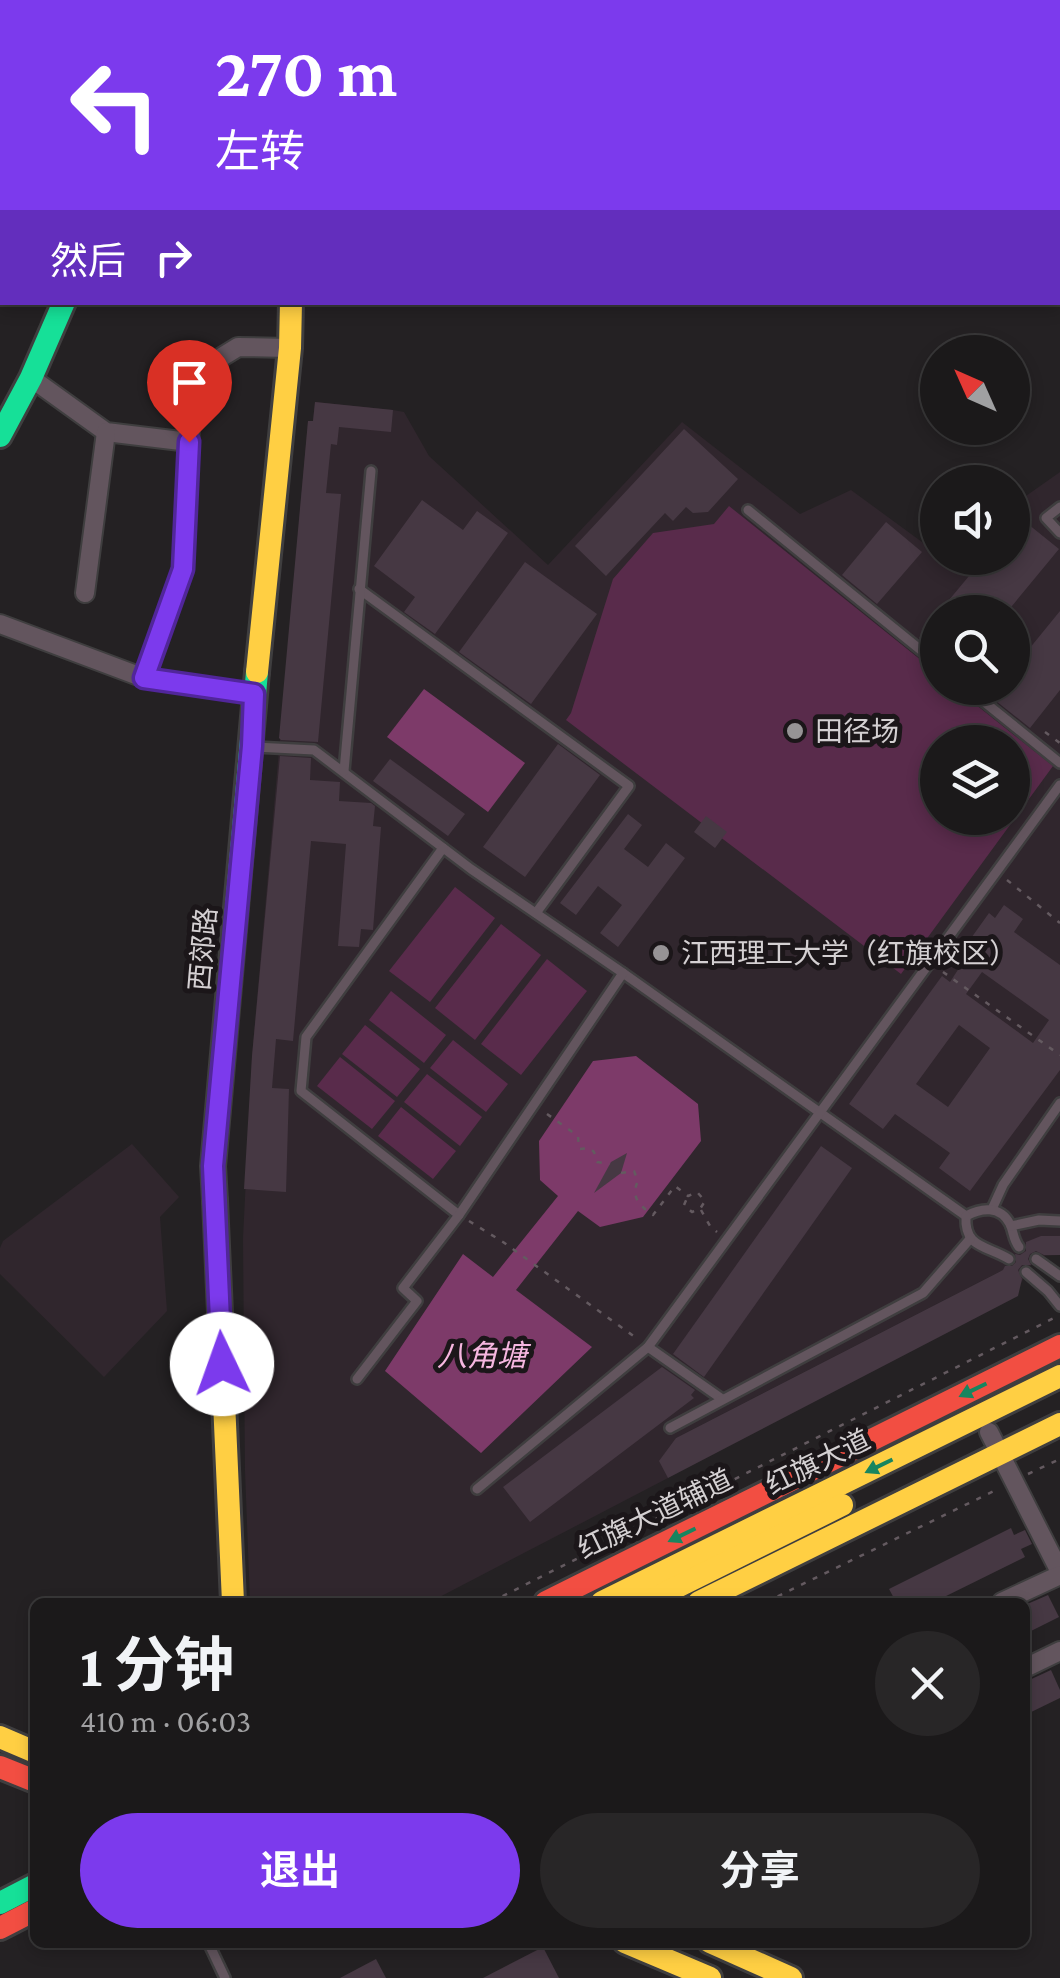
<!DOCTYPE html>
<html lang="zh">
<meta charset="utf-8">
<style>
body{margin:0;font-family:"Crimson Pro","Noto Sans SC",serif;background:#282627;color:#f1f3f6;height:100vh;display:flex;flex-direction:column;font-size:38px;white-space:nowrap}
*{box-sizing:border-box;margin:0}
p{font-size:32px;color:#a0a0a2}
.icon{flex:none;width:55px;height:55px;fill:none;stroke:currentColor;stroke-width:2;stroke-linecap:round;stroke-linejoin:round}
.map{position:relative;flex:1;overflow:hidden}
.details{position:absolute;left:30px;top:1598px;width:1000px;height:350px;display:flex;flex-direction:column;background:#1b191a;border-radius:15px;box-shadow:0 5px 15px #0003,0 0 0 2px #393839}
.details>*{flex:none}
.guide{position:absolute;left:0px;top:0px;width:1060px;height:305px;box-shadow:0 5px 15px #0003,0 0 0 2px #393839;background:#7c3aed;color:#fff;overflow:hidden}
.needle{width:65px;rotate:315deg}
.fabs{position:absolute;left:920px;top:335px;display:grid;gap:20px}
.fabs a{display:grid;place-items:center;width:110px;height:110px;border-radius:50%;background:#1b191a;box-shadow:0 5px 15px #0003,0 0 0 2px #393839;font-size:50px}
.pin{position:absolute;display:grid;place-items:center;width:85px;height:85px;color:#fff;margin:-102px -42px;border-radius:50% 50% 50% 0;rotate:-45deg;box-shadow:0 0 10px #0007}
.pin .icon{rotate:45deg}
.me{position:absolute;width:110px;margin:-55px;rotate:357deg;stroke-linejoin:round;filter:drop-shadow(0 0 8px #0008)}
.turn{display:flex;align-items:center;gap:35px;height:210px;padding:0 50px;font-size:45px}
.turn .icon{width:130px;height:130px;stroke-width:2.5}
.turn b{display:block;font-size:70px;line-height:85px}
.then{display:flex;align-items:center;height:95px;padding:0 50px;background:#0003;gap:20px;font-size:38px}
.round{display:grid;place-items:center;flex:none;width:105px;height:105px;border-radius:52px;background:#282627}
.headline{display:flex;align-items:center;justify-content:space-between;height:170px;padding:0 50px}
h1{font-size:60px;font-weight:700;line-height:75px}
.button{display:flex;gap:20px;margin-top:auto;padding:20px 50px}
.button a{flex:1;height:115px;border-radius:60px;background:#7c3aed;color:#fff;font-size:40px;font-weight:700;line-height:115px;text-align:center}
.button a+a{background:#282627;color:#f1f3f6}
.map>svg:first-child{display:block}
</style>
<div class="map">
<svg width="1060" height="1978" viewBox="0 0 1060 1978">
<rect width="100%" height="100%" fill="#242123"/>
<!-- built -->
<g fill="#30262d" fill-rule="evenodd">
<path d="M315,402L393,410L404,412L429,456L548,565L682,422L800,514L851,490L937,553L938,558H1012L1013,505L1060,472V1255L1041,1256L1029,1267L1021,1283L1001,1271L676,1438L668,1478L430,1602H250L245,1471L243,1238L252,1056L308,421H313ZM938,612H1012V688H938ZM938,742H1012V818H938Z"/>
<path d="M132,1144L179,1197L160,1217L167,1311L104,1377L0,1274V1248L3,1241Z"/>
</g>
<!-- green -->
<g fill="#592b4b" fill-rule="evenodd">
<path d="M729,506L937,673L938,688H955L1053,766L901,974L566,720L571,713L613,579L653,533L714,524ZM938,742H1012V818H938Z"/>
<path d="M455,887L495,918L430,1002L389,971Z"/>
<path d="M501,924L541,955L475,1040L435,1008Z"/>
<path d="M547,959L587,991L521,1075L481,1044Z"/>
<path d="M391,991L446,1035L424,1063L369,1020Z"/>
<path d="M365,1025L420,1069L397,1097L342,1054Z"/>
<path d="M453,1040L508,1084L486,1112L430,1068Z"/>
<path d="M340,1057L395,1101L372,1129L317,1086Z"/>
<path d="M427,1074L482,1117L460,1146L404,1102Z"/>
<path d="M401,1107L456,1151L433,1179L378,1136Z"/>
</g>
<!-- water -->
<g fill="#7d3a69">
<path d="M424,689L525,763L488,812L387,737Z"/>
<path d="M636,1056L698,1104L701,1141L643,1217L600,1227L578,1211L516,1290L592,1347L481,1453L385,1371L463,1254L493,1277L558,1196L540,1180L539,1141L593,1061Z"/>
</g>
<!-- building -->
<g fill="#463843" fill-rule="evenodd">
<path d="M315,402L393,410L391,432L339,427L337,445L331,444L326,493L341,494L318,742L281,740L279,738L308,421H313Z"/>
<path d="M684,429L738,479L708,512L693,513L686,507L673,521L665,513L606,576L575,546Z"/>
<path d="M422,500L463,530L477,511L508,533L435,634L404,612L415,597L374,566Z"/>
<path d="M1018,516L1059,549L1007,612H939L984,558H1012V523Z"/>
<path d="M886,522L922,552L877,604L842,575Z"/>
<path d="M525,562L597,614L531,704L459,652Z"/>
<path d="M1060,611V690L1030,728L991,697L998,688H1012V670Z"/>
<path d="M938,615V653L919,638Z"/>
<path d="M558,744L600,775L525,877L483,847Z"/>
<path d="M280,756L311,758L310,780L340,782L339,801L371,803L375,806L373,826L381,827L373,930L361,929L359,947L338,946L346,844L311,841L293,1041L276,1039L272,1088L289,1089L286,1192L244,1189L252,1056Z"/>
<path d="M390,759L465,814L448,836L373,781Z"/>
<path d="M628,814L642,825L624,849L648,867L666,843L685,858L618,947L600,933L622,905L598,886L576,915L560,903Z"/>
<path d="M706,816L727,832L715,848L694,832Z"/>
<path d="M1004,905L1023,919L1014,932L1060,965V1070L970,1191L939,1168L950,1153L895,1114L883,1129L849,1104L942,976L950,982L965,959L959,955L989,913L995,918ZM982,972L1049,1020L1033,1043L966,994ZM959,1025L990,1048L948,1107L916,1084Z"/>
<path d="M821,1146L852,1168L704,1377L673,1354Z"/>
<path d="M627,1153L621,1173L594,1193L611,1162Z"/>
<path d="M1041,1236H1060V1255H1044L1036,1251L1030,1254L1028,1259L1031,1265H1022L1018,1270L1022,1279L1018,1296L668,1478L659,1461L676,1438L1003,1270L1005,1266H1012L1016,1262L1015,1254L1020,1255L1026,1251V1242Z"/>
<path d="M662,1367L695,1390L691,1395L694,1398L530,1522L503,1487Z"/>
<path d="M1011,1528L1014,1535L1025,1530L1032,1544L1021,1549L1025,1557L934,1602H896L889,1589Z"/>
<path d="M1048,1595L1059,1617L1025,1634V1605Z"/>
<path d="M1051,1670L1060,1690V1698L1025,1715V1682Z"/>
<path d="M543,1947L559,1978H483Z"/>
<path d="M376,1959L386,1978H340Z"/>
</g>
<g fill="none" stroke-linecap="round" stroke-linejoin="round">
<defs>
<g id="lane">
<path d="M1060,507L1046,518L1060,533"/>
<path d="M748,510L938,664"/>
<path d="M359,589L629,786L536,913"/>
<path d="M967,688L1060,763"/>
<path d="M255,747L314,750L471,869L623,973L966,1216"/>
<path d="M344,771L371,471"/>
<path d="M443,848L306,1037L301,1091L459,1215"/>
<path d="M992,1209L1003,1185L1060,1103"/>
<path d="M966,1216C981,1208 1000,1205 1010,1224C1014,1233 1013,1239 1019,1247"/>
<path d="M966,1216C964,1248 986,1245 1009,1259"/>
<path d="M1011,1226L1039,1220L1060,1221"/>
<path d="M1036,1259L1060,1276"/>
<path d="M1026,1272L1048,1291L1060,1306"/>
<path d="M648,1347L722,1399"/>
<path d="M357,1379L417,1301L403,1288L459,1215L623,973"/>
<path d="M670,1428L923,1293L970,1239"/>
<path d="M477,1489L648,1347L1060,785"/>
<path d="M208,1942L225,1978"/>
</g>
<g id="street">
<path d="M91,2L92,0"/>
<path d="M31,378L106,432L189,442"/>
<path d="M85,593L106,432"/>
<path d="M0,624L144,678L255,694"/>
<path d="M144,678L183,569L191,406L207,366L238,347L290,348"/>
<path d="M989,1432L1060,1572"/>
<path d="M1002,1602L1060,1575"/>
<path d="M1025,1668L1060,1651"/>
</g>
<g id="fast">
<path d="M0,148L2,149"/>
<path d="M0,436L31,378L64,302"/>
<path d="M215,1201L213,1166L257,672"/>
<path d="M0,1903L35,1885"/>
</g>
<g id="slow">
<path d="M280,0V2"/>
<path d="M818,2L822,0"/>
<path d="M257,672L290,348L291,302"/>
<path d="M215,1201L233,1602"/>
<path d="M602,1602L1060,1376"/>
<path d="M647,1602L842,1505"/>
<path d="M699,1602L1060,1424"/>
<path d="M0,1737L35,1752"/>
<path d="M625,1942L710,1978"/>
<path d="M710,1942L791,1978"/>
</g>
<g id="jam">
<path d="M546,1602L1060,1346"/>
<path d="M0,1767L35,1781"/>
<path d="M0,1928L35,1910"/>
</g>
</defs>
<!-- lane casing -->
<use href="#lane" stroke="#3f3e3f" stroke-width="14"/>
<!-- street casing -->
<use href="#street" stroke="#3f3e3f" stroke-width="22"/>
<!-- fast casing -->
<use href="#fast" stroke="#3f3e3f" stroke-width="28"/>
<!-- slow casing -->
<use href="#slow" stroke="#3f3e3f" stroke-width="28"/>
<!-- jam casing -->
<use href="#jam" stroke="#3f3e3f" stroke-width="28"/>
<!-- path -->
<g stroke="#645a60" stroke-width="2.5" stroke-dasharray="5 8" stroke-linecap="butt">
<path d="M1045,732L1060,743"/>
<path d="M1007,880L1060,923"/>
<path d="M943,972L1060,1055"/>
<path d="M547,1114L578,1136L579,1149L590,1148L594,1152L597,1162L610,1164"/>
<path d="M621,1173L634,1171L638,1181C630,1197 640,1206 653,1215L675,1186L688,1196L697,1192L705,1201L700,1209L692,1212L684,1205L688,1196"/>
<path d="M701,1210L710,1226L717,1232"/>
<path d="M469,1221L503,1242L639,1340"/>
<path d="M1028,1474L1060,1459"/>
<path d="M491,1602L1054,1318"/>
<path d="M766,1602L998,1489"/>
</g>
<!-- lane -->
<use href="#lane" stroke="#63555e" stroke-width="9"/>
<!-- street -->
<use href="#street" stroke="#63555e" stroke-width="18"/>
<!-- fast -->
<use href="#fast" stroke="#16e098" stroke-width="22"/>
<!-- slow -->
<use href="#slow" stroke="#ffcf43" stroke-width="22"/>
<!-- jam -->
<use href="#jam" stroke="#f24e42" stroke-width="22"/>
</g>
<!-- one-way arrows -->
<defs><path id="oneway-solid" d="M-6-.8H1V-3.2L6.5 0L1 3.2V.8H-6Z" transform="scale(2.5)"/></defs>
<g fill="#18855f">
<use href="#oneway-solid" transform="translate(973 1390) rotate(154)"/>
<use href="#oneway-solid" transform="translate(879 1466) rotate(154)"/>
<use href="#oneway-solid" transform="translate(682 1535) rotate(154)"/>
</g>
<g fill="none" stroke-linecap="round" stroke-linejoin="round">
<defs>
<path id="route" d="M189,442L183,569L144,678L254,694L252,746L213,1166L222,1364"/>
</defs>
<!-- route casing -->
<use href="#route" stroke="#51269a" stroke-width="25"/>
<!-- route -->
<use href="#route" stroke="#7c3aed" stroke-width="18"/>
</g>
<!-- markers -->
<g fill="#969395" stroke="#1b1619" stroke-width="4">
<circle cx="795" cy="731" r="10"/>
<circle cx="661" cy="953" r="10"/>
</g>
<g text-anchor="middle" dominant-baseline="central" stroke-width="10" stroke-linejoin="round" paint-order="stroke">
<!-- poi labels -->
<g font-size="28" fill="#d4d0d2" stroke="#1b1619" text-anchor="start">
<text x="815" y="731">田径场</text>
<text x="681" y="953">江西理工大学（红旗校区）</text>
</g>
<!-- street labels -->
<g font-size="28" fill="#d4d0d2" stroke="#1b1619">
<text transform="translate(203 949) rotate(-85)">西郊路</text>
<text transform="translate(818 1462) rotate(-26)">红旗大道</text>
<text transform="translate(655 1514) rotate(-26)">红旗大道辅道</text>
</g>
<!-- water labels -->
<g font-size="30" font-style="italic" fill="#f6b7e0" stroke="#1b1619">
<text x="482" y="1355">八角塘</text>
</g>
</g>
</svg>
<div class="fabs">
<a><svg class="needle" viewBox="-14 -14 28 28"><path d="M0-13l5 13h-10z" fill="#e53935"/><path d="M0 13l5-13h-10z" fill="#a0a0a2"/></svg></a>
<a><svg class="icon" aria-label="sound" viewBox="0 0 24 24"><path d="M4 9h4l5-4v14l-5-4H4zM17 9q2 3 0 6"/></svg></a>
<a><svg class="icon" aria-label="search" viewBox="0 0 24 24"><circle cx="10" cy="10" r="6"/><path d="M15 15l6 6"/></svg></a>
<a><svg class="icon" aria-label="layers" viewBox="0 0 24 24"><path d="M12 4l9 5-9 5-9-5zM3 14l9 5 9-5"/></svg></a>
</div>
<div class="pin" style="left:189px;top:442px;background:#d93025"><svg class="icon" aria-label="arrive" viewBox="0 0 24 24"><path d="M6 21V4h12l-3 4 3 4H6"/></svg></div>
<svg class="me" style="left:222px;top:1364px" viewBox="-20 -20 40 40"><circle r="19" fill="#fff"/><path d="M0-13L10 11 0 6-10 11z" fill="#7c3aed"/></svg>
<div class="guide">
<div class="turn"><svg class="icon" aria-label="left" viewBox="0 0 24 24"><path d="M17 20v-9H6M10 6l-5 5 5 5"/></svg><div><b>270 m</b>左转</div></div>
<div class="then">然后<svg class="icon" aria-label="right" viewBox="0 0 24 24"><path d="M7 20v-9h11M14 6l5 5-5 5"/></svg></div>
</div>
<section class="details">
<div class="headline"><div><h1>1 分钟</h1><p>410 m · 06:03</p></div><a class="round"><svg class="icon" aria-label="close" viewBox="0 0 24 24"><path d="M6 6l12 12M18 6L6 18"/></svg></a></div>
<div class="button"><a>退出</a><a>分享</a></div>
</section>
</div>
